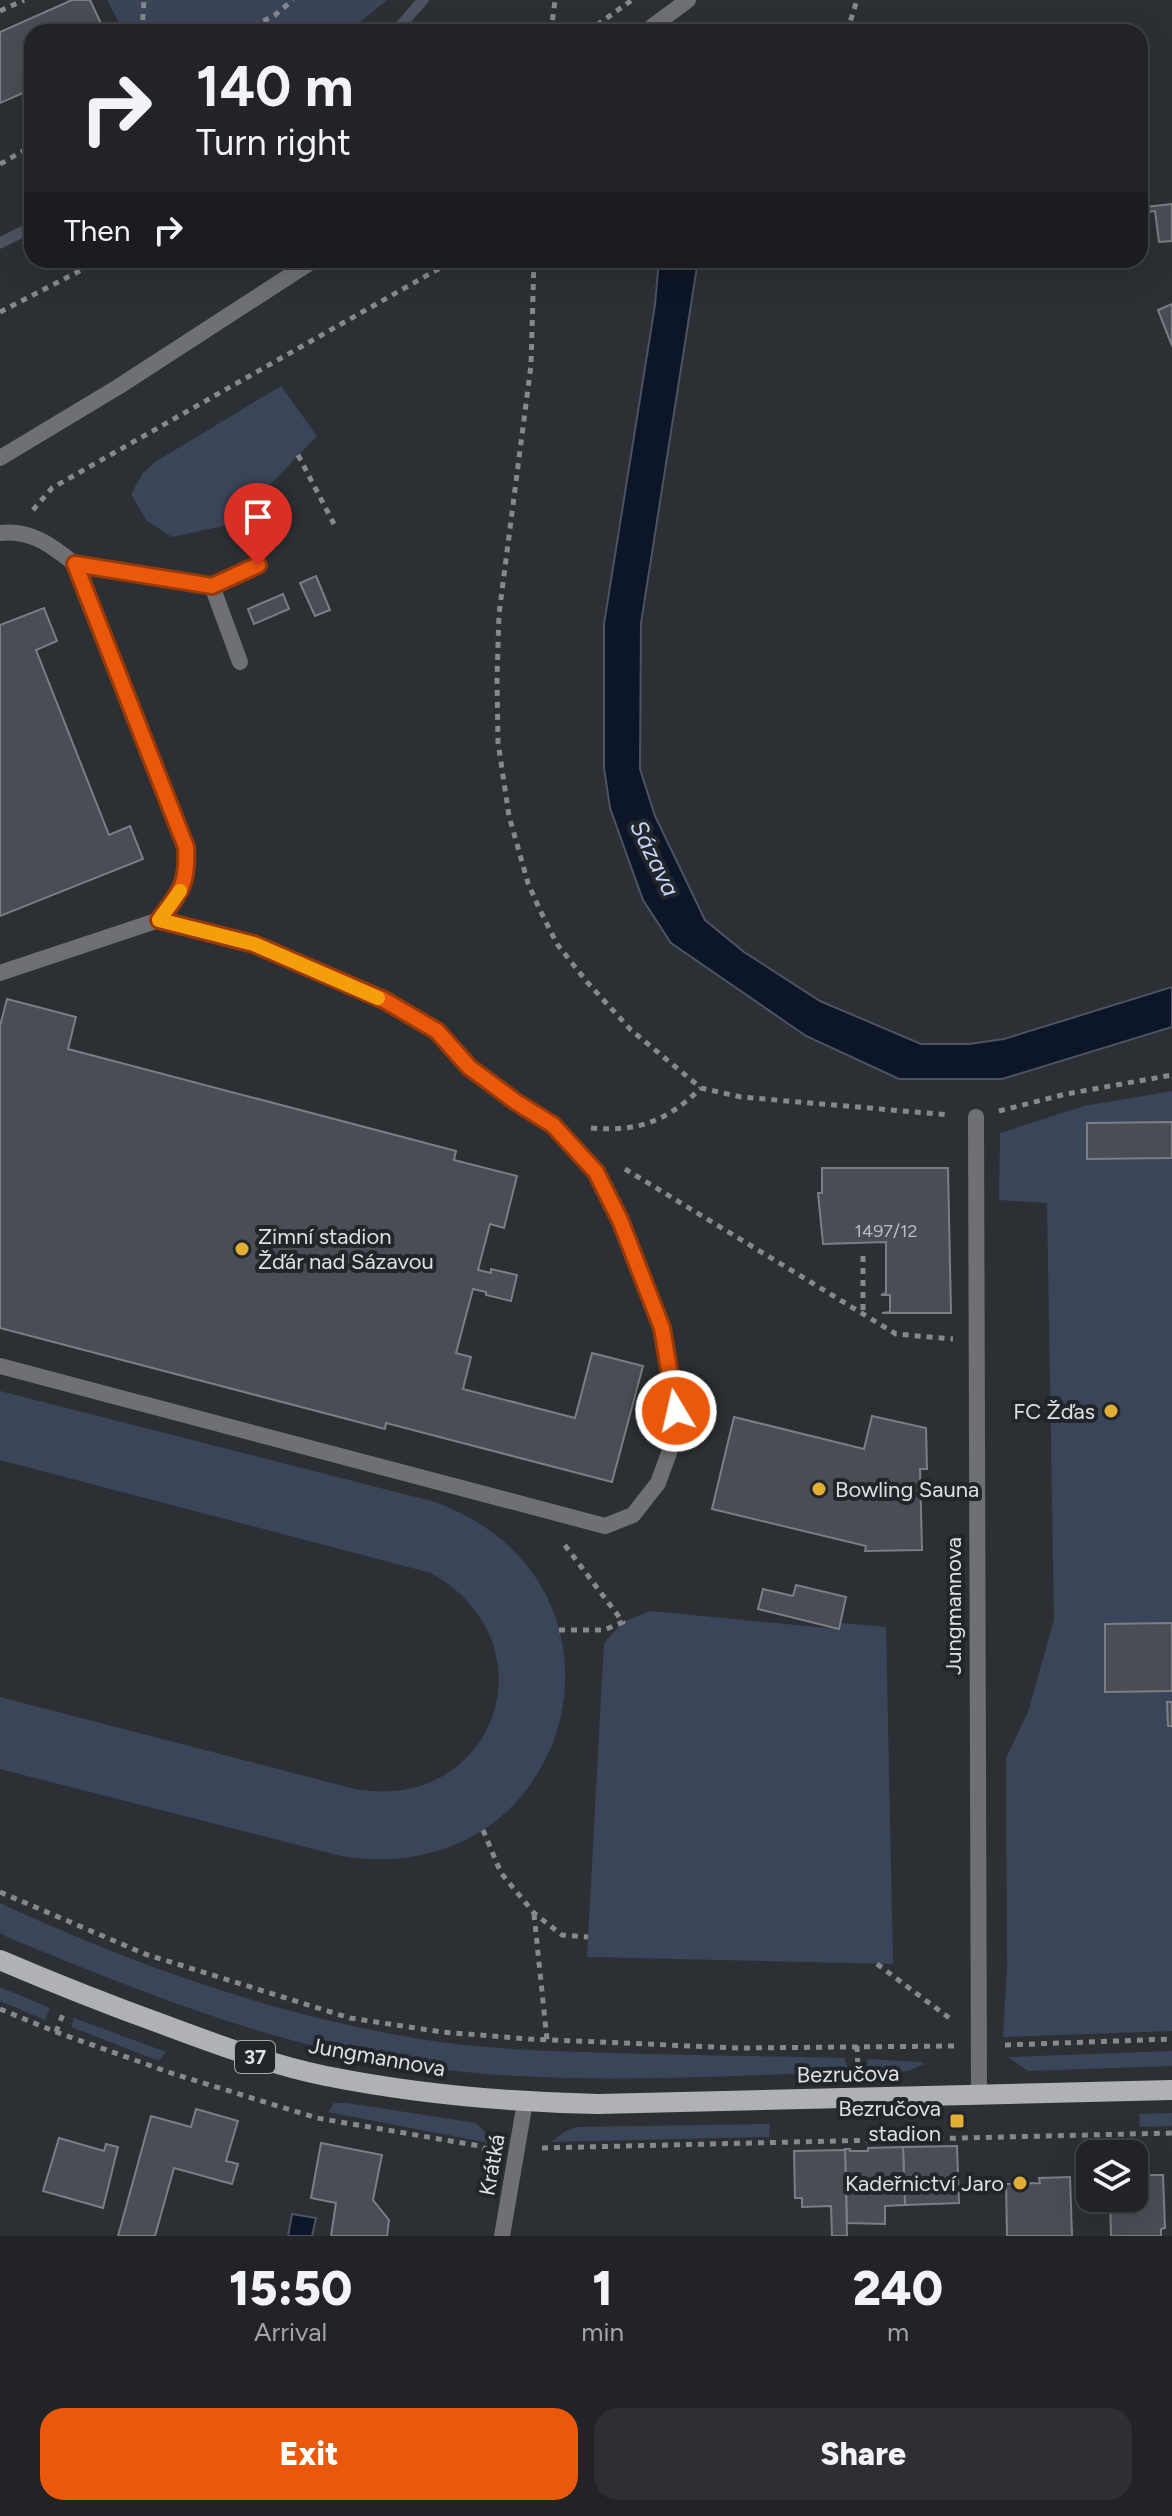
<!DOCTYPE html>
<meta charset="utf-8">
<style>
body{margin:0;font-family:Figtree,sans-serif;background:#2d2f33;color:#f1f3f6;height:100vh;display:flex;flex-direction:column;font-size:30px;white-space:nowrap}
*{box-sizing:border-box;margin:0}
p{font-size:26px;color:#a2a4a7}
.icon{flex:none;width:44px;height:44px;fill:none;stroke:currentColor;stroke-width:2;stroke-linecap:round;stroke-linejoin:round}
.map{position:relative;height:2236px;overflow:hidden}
.details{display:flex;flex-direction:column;background:#212327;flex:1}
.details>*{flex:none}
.hud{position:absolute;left:24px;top:24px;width:1124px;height:244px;border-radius:24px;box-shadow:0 8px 32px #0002,0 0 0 2px #3e4044;background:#212327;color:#f1f3f6;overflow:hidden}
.fabs{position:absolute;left:1076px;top:2140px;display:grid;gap:16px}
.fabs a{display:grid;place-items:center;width:72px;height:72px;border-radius:16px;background:#212327;box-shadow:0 8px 32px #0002,0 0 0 2px #3e4044;font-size:40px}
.pin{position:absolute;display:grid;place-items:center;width:68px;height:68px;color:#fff;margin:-82px -34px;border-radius:50% 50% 50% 0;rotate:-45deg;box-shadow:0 0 8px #0007}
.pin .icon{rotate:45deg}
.me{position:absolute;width:88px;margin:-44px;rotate:351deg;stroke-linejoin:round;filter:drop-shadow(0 0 6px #0008)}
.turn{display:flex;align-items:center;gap:28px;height:168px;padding:0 40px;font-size:36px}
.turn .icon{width:104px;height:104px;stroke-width:2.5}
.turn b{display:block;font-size:56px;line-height:68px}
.then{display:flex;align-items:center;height:76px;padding:0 40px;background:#0003;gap:16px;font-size:30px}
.eta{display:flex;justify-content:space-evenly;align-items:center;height:136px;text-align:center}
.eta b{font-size:48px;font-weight:800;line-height:56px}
.cta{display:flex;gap:16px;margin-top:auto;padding:16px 40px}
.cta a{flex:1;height:92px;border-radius:24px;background:#ea580c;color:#fff;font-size:32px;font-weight:800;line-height:92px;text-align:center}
.cta a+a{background:#2d2f33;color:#f1f3f6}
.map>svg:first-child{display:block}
</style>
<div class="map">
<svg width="1172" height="2236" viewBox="0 0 1172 2236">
<rect width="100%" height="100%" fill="#2c2f34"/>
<!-- green -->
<g fill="#3b455a">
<path d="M107,0H387L348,32H124Z"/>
<path d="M281,386L317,436L232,524L172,537L147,521L131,494L143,473L155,462Z"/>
<path d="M1172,1091V2031L1003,2037L1007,1968L1006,1758L1028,1712L1054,1620L1047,1203L999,1200L1000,1133L1084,1106Z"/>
<path d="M0,1391L435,1502C657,1583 575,1894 341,1856L0,1769V1697L355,1789C495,1814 556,1643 431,1573L0,1460Z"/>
<path d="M650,1611L838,1629L841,1623L886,1627L893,1964L587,1957L604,1643L623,1622Z"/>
<path d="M0,1903C131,1964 271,2014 414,2038C470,2048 527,2050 583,2052C670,2055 757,2056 844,2058L850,2072C706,2076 558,2087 415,2066C274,2046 138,1991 7,1937L0,1933Z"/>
<path d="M0,1987L50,2008L45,2020L0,2001Z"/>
<path d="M74,2018L166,2052L159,2061L71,2027Z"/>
<path d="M1172,2051V2066L1028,2071L1008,2057Z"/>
<path d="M868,2059L921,2062L924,2064L908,2071L864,2074Z"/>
<path d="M334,2103H347L476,2123L486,2133L489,2143L328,2112Z"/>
<path d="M1172,2113V2126L1140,2127L1139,2114Z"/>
<path d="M770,2124L769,2137L551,2142L564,2132L576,2127Z"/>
</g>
<!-- water -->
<g fill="#0d1629" stroke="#4c5361" stroke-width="2">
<path d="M659,260H698L641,623L640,769L655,816L705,920L744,952L820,1001L921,1044H969L1004,1039L1172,987V1027L1002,1079H899L806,1036L671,943L643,900L610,808L604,768V624L655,305Z"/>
<path d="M292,2214L316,2218L312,2236H288Z"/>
</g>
<!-- pier -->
<path fill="#2c2f34" d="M649,0H693L695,15L673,32H654Z"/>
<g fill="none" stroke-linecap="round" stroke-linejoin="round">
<!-- stream -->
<g stroke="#4c5361" stroke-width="11">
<path d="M395,32L423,0"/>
<path d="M0,243L32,227"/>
</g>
</g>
<!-- building -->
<g fill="#4a4d53" stroke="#7b7e84" stroke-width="2">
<path d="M72,0H90L105,32H32V89L0,103V32Z"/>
<path d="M1172,204V241L1159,242L1155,211L1146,212V207Z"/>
<path d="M1172,304V346L1158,310Z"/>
<path d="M316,576L330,610L315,616L300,583Z"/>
<path d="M283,594L289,609L254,624L248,609Z"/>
<path d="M44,608L57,641L36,650L109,835L130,826L143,859L0,916V625Z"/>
<path d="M7,999L76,1017L68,1049L456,1151L454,1160L517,1176L504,1228L490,1224L478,1270L491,1273V1269L517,1275L511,1301L486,1295V1292L473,1289L456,1353L471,1357L463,1389L575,1418L592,1353L643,1366L612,1482L386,1423L385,1429L0,1328V1026Z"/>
<path d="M1172,1122V1158L1087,1159V1123Z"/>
<path d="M822,1168H948L951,1313H882L890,1312V1295H881L886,1293V1242L823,1244L818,1193H822Z"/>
<path d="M872,1416L926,1428L927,1469H920L922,1550L865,1551L866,1546L712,1509L734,1417L864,1449Z"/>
<path d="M796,1585L846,1597L839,1629L758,1609L763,1589L793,1596Z"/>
<path d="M1172,1623V1691L1105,1692V1624Z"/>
<path d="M1167,1702H1172V1726H1168Z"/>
<path d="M196,2109L238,2121L226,2161L238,2164L232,2184L174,2168L155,2236H118L151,2116L191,2127Z"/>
<path d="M59,2138L104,2151L106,2144L118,2147L103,2208L43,2191Z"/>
<path d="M321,2143L382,2155L373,2200L389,2220L387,2236H331L336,2203L311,2198Z"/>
<path d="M957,2146L959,2203L905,2205L903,2147Z"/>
<path d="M903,2147L905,2205L885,2206V2224L847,2223L845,2149H850V2151H868V2148Z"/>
<path d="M845,2150L847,2236H832L831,2206L802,2207V2198H795L794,2151Z"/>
<path d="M1134,2175H1163L1165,2228L1161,2229V2236H1111L1110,2198H1134Z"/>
<path d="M1070,2177L1072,2236H1007L1006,2184L1040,2183L1039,2178Z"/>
</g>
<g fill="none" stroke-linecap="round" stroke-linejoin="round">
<!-- path -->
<g stroke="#86888c" stroke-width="5" stroke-dasharray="6 6" stroke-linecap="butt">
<path d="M0,11L24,0"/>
<path d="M142,32L144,0"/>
<path d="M242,32L275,15L293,0"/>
<path d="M551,32L555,0"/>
<path d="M587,32L632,0"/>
<path d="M847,32L857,0"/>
<path d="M0,164L32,146"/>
<path d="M534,260L531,365L499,614L497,678L498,742L509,816L528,883L539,908L557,944L587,982L631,1030L701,1088L741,1097L950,1115"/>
<path d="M0,312L101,260"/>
<path d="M298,455L334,524"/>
<path d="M33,510L52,488L454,260"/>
<path d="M999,1111L1066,1094L1172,1075"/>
<path d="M591,1128C639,1132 667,1121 701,1088"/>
<path d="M625,1169L896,1334L953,1339"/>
<path d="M863,1256V1315"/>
<path d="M559,1630H604L623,1622L564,1544"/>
<path d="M483,1830L501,1873L534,1913L562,1935L588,1937"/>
<path d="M0,1892L145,1954L350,2018L442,2032L529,2039L739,2048L955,2046"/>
<path d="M534,1914L547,2040"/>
<path d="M877,1964L952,2020"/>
<path d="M0,2009L56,2032L174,2074L317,2118L480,2146L492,2152"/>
<path d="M56,2032L63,2014"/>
<path d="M1005,2045L1172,2039"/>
<path d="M857,2046L858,2069"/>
<path d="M542,2148L1172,2133"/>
</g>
<!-- lane -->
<g stroke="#6f7073" stroke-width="16">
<path d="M0,533C31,529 52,546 75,564L186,847C188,884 181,891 159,920"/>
<path d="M75,564L212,586L258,565"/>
<path d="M212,586L240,662"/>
<path d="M0,973L159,920L254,944L384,1000L437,1031L469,1067L516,1102L553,1125L596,1172L620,1220L662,1328L676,1411L669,1453L658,1483L633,1515L605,1526L0,1366"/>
</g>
<!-- street -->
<g stroke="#6f7073" stroke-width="16">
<path d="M645,32L688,0"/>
<path d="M0,458L118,387L314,260"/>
<path d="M976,1117L979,2095"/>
<path d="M502,2236L525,2102"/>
</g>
<!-- primary -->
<path stroke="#afb1b7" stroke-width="20" d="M0,1960C56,1984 112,2006 170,2027C221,2046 273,2065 326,2076C416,2094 507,2102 598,2104L1172,2090"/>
</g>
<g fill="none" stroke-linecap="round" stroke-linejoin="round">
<defs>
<path id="route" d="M258,565L212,586L75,564L186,847C188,884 181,891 159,920L254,944L384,1000L437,1031L469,1067L516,1102L553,1125L596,1172L620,1220L662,1328L676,1411"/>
</defs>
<!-- route casing -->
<use href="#route" stroke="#983908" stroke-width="20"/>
<!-- route -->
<use href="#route" stroke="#ea580c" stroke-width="14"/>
<!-- slow -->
<path stroke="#f59e0b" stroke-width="14" d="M180,891L159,920L254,944L378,998"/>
</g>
<!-- markers -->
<g fill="#e2af34" stroke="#22252a" stroke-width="3">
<circle cx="242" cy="1249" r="8"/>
<circle cx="1111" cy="1411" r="8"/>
<circle cx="819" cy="1489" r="8"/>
<rect x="949" y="2113" width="16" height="16" rx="4"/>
<circle cx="1020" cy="2183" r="8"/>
</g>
<g text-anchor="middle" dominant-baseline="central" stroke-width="8" stroke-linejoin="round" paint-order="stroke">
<!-- number labels -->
<g font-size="18" fill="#b9bbbf">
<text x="886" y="1231">1497/12</text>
</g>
<!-- shield labels -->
<rect fill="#22252a" stroke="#a6a8ac" stroke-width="2" x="235" y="2041" width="40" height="32" rx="6"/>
<g font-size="20" font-weight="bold" fill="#dee0e3">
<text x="255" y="2057">37</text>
</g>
<!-- poi labels -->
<g font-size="22" fill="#dee0e3" stroke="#22252a" text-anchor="end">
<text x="258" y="1236" text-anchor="start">Zimní stadion<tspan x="258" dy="25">Žďár nad Sázavou</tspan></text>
<text x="1095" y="1411">FC Žďas</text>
<text x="835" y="1489" text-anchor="start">Bowling Sauna</text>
<text x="941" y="2108">Bezručova<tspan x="941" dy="25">stadion</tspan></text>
<text x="1004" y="2183">Kadeřnictví Jaro</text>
</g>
<!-- street labels -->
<g font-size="22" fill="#dee0e3" stroke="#22252a">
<text transform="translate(953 1606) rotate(-90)">Jungmannova</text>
<text transform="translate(377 2057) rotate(10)">Jungmannova</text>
<text transform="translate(848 2074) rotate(-1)">Bezručova</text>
<text transform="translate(492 2165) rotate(-80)">Krátká</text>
</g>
<!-- water labels -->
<g font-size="24" font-style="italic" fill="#c4d6fc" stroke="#22252a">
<text transform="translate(655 858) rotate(64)">Sázava</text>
</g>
</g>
</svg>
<div class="fabs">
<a><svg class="icon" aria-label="layers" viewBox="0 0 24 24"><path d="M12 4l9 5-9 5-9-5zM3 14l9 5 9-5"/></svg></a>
</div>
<div class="pin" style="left:258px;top:565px;background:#d93025"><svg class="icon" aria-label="arrive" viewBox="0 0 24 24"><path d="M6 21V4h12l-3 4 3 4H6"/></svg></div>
<svg class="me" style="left:676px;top:1411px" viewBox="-20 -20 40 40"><circle r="17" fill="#ea580c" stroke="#fff" stroke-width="3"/><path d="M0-11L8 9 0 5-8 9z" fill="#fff"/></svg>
<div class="hud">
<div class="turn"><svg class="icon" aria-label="right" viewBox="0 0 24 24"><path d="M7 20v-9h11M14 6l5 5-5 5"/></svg><div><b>140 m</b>Turn right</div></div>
<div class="then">Then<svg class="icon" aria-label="right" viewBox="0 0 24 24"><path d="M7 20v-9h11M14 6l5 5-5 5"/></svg></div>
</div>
</div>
<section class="details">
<div class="eta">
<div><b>15:50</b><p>Arrival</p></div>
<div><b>1</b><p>min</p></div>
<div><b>240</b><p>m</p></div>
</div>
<div class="cta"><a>Exit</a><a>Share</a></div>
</section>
